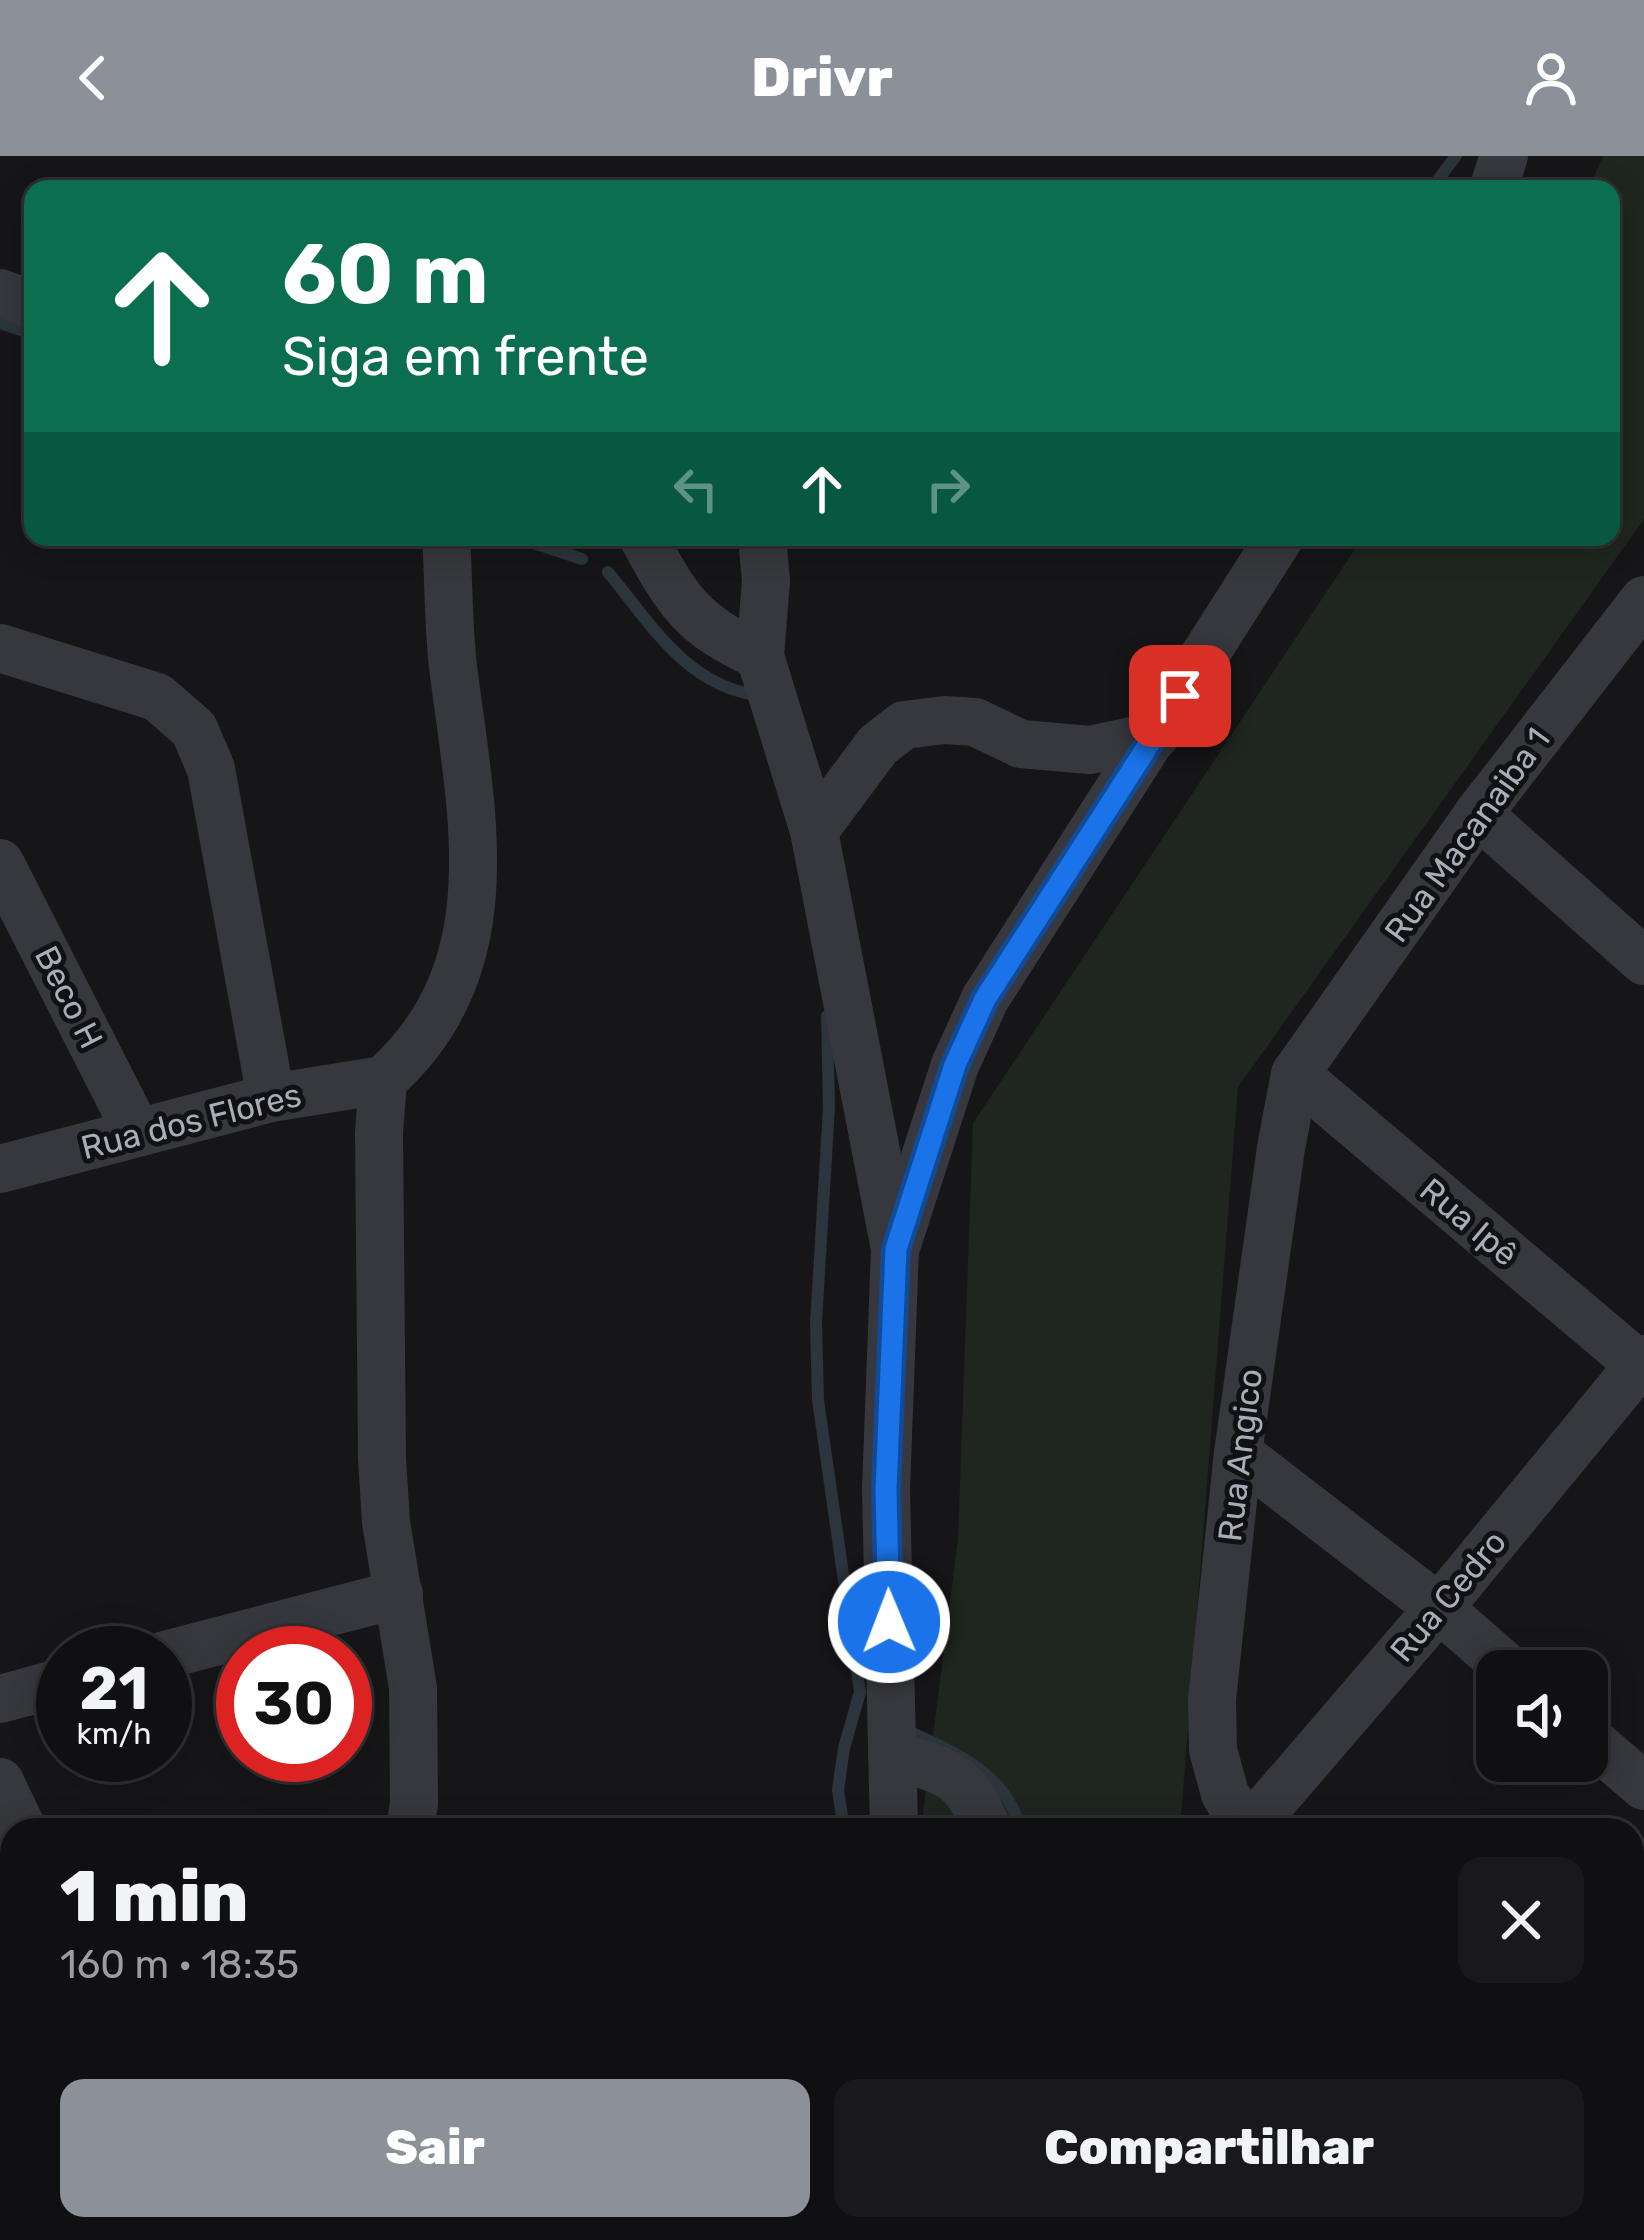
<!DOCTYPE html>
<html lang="pt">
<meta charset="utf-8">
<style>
body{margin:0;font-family:Rubik,sans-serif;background:#19191b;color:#f1f3f6;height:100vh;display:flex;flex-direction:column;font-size:45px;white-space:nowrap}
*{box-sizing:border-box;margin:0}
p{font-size:39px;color:#9c9d9f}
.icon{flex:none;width:66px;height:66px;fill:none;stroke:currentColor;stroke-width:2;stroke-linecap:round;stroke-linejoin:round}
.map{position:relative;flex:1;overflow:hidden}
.drawer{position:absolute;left:0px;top:1662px;width:1644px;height:423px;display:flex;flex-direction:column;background:#101012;border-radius:36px 36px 0 0;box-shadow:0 6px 30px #0003,0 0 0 3px #303032}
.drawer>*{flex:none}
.guide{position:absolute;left:24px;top:24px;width:1596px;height:366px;border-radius:24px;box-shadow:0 6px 30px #0003,0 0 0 3px #303032;background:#0b6e4f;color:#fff;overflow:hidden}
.fabs{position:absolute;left:1476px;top:1494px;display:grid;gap:24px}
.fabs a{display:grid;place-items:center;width:132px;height:132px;border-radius:24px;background:#101012;box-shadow:0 6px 30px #0003,0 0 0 3px #303032;font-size:60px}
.speed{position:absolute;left:36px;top:1470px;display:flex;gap:24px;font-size:60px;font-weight:700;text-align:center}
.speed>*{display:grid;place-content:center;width:156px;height:156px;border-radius:50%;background:#101012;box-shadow:0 6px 30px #0003,0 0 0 3px #303032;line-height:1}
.speed small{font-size:30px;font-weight:400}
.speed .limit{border:18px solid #d22;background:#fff;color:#111}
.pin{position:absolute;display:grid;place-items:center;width:102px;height:102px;color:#fff;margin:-51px;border-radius:24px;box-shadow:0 6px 18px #0006}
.me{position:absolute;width:132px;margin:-66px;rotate:359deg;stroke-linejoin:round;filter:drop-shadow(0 0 9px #0008)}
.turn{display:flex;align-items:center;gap:42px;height:252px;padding:0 60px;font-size:54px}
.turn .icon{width:156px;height:156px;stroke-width:2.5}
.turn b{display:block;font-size:84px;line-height:102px}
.lanes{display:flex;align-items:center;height:114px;padding:0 60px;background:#0003;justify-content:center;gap:60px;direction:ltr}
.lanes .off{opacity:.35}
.round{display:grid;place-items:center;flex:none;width:126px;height:126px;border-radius:24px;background:#19191b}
.head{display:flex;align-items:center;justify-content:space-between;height:204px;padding:0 60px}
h1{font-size:72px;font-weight:800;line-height:90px}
.primary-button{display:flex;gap:24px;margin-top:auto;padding:24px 60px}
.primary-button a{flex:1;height:138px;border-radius:24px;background:#8c9099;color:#fff;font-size:48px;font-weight:800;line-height:138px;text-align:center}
.primary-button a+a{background:#19191b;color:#f1f3f6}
header{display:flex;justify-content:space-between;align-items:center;height:156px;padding:0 60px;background:#8c9099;color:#fff;font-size:54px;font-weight:800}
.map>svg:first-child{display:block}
</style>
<header><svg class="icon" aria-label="back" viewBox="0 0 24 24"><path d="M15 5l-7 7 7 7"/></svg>Drivr<svg class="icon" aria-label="person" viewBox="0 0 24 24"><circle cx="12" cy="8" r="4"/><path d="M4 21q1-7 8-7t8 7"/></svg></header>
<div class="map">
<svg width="1644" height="2084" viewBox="0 0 1644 2084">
<rect width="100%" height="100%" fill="#161618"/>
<!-- green -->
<g fill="#1e261f">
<path d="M1603,0H1644V363L1238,931L1180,1674H921L958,1383L973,967L1363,381H1611V33H1588Z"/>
<path d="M900,2073H1174L1170,2084H903Z"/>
</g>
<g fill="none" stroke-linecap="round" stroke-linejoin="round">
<!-- stream -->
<g stroke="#2c353c" stroke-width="12">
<path d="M1431,33L1456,0"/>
<path d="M0,167L33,178"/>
<path d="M516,381L582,403"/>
<path d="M608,416C650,467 685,528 756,539"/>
<path d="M827,860L829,951L816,1167L818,1244L860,1536L844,1592L838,1634L844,1674"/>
<path d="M905,1574C955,1596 1006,1617 1021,1674"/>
<path d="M631,2084L646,2073"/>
</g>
<!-- minor -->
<g stroke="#37383d" stroke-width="48">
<path d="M1493,33L1504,0"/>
<path d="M0,137L33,149"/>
<path d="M643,381C678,446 691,468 760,500"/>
<path d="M762,381L766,425L760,500L814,675L895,1093L886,1333L894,1674"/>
<path d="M0,492L157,541L194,573L211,613L271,942"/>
<path d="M1478,658L1644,805"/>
<path d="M814,675L878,589L904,569L945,564L975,566L1021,588L1090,594L1155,580"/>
<path d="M0,707L137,976"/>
<path d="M1295,918L1644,1213"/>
<path d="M0,1013L271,942L383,924"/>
<path d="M897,1088L955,909L985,843L1280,381"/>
<path d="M1238,1297L1439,1452L1511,1515"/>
<path d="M165,1499L399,1438"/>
<path d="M0,1543L63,1526"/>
<path d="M1587,1581L1644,1630"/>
<path d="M892,1599C950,1617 962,1615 988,1674"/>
<path d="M0,1626L23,1674"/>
<path d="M410,1674L414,1647L413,1532L386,1366L382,1303L379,977L383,924C507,815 473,664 454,519C448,474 449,427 446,381"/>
<path d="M1247,1674L1225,1638L1213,1594L1212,1544L1238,1297L1281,992L1295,918L1478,658L1644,444"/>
<path d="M1248,1674L1439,1452L1644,1203"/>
<path d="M1632,2029L1644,2040"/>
<path d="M294,2073L307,2084"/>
<path d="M667,2084L674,2073"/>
<path d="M863,2084L867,2073"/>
<path d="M1222,2084L1226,2073"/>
</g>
</g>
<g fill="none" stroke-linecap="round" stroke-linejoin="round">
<defs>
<path id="route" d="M889,1466L886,1334L896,1093L955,909L985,843L1180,540"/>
</defs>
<!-- route casing -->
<use href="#route" stroke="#114b97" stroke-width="30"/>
<!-- route -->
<use href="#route" stroke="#1a73e8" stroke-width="21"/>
</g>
<g text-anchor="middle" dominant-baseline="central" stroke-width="10" stroke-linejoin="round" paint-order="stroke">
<!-- street labels -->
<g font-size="33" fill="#a8adb8" stroke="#111113">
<text transform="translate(1467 679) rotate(-54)">Rua Macanaiba 1</text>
<text transform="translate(69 841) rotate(63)">Beco H</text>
<text transform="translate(191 965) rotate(-14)">Rua dos Flores</text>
<text transform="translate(1469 1066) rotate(40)">Rua Ipê</text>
<text transform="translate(1240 1299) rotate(-83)">Rua Angico</text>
<text transform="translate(1448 1440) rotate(-50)">Rua Cedro</text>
</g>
</g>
</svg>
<div class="fabs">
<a><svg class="icon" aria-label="sound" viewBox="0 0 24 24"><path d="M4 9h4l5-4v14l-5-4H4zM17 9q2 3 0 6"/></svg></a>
</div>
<div class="speed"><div>21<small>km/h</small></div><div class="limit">30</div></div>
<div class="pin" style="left:1180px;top:540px;background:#d93025"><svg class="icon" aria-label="arrive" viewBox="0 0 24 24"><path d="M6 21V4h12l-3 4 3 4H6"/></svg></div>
<svg class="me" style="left:889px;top:1466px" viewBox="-20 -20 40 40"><circle r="17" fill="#1a73e8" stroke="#fff" stroke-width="3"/><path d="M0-11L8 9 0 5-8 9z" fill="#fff"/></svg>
<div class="guide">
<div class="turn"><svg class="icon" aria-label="ahead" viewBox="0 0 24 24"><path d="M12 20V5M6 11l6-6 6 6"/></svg><div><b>60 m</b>Siga em frente</div></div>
<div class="lanes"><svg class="icon off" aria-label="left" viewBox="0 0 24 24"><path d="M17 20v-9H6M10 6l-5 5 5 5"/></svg><svg class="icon" aria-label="ahead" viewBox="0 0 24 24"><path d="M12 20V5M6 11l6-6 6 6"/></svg><svg class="icon off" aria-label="right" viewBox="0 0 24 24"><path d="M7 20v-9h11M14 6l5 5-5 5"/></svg></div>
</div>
<section class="drawer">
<div class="head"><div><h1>1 min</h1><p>160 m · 18:35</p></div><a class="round"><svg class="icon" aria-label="close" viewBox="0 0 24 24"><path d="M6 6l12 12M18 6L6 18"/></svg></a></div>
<div class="primary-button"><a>Sair</a><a>Compartilhar</a></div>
</section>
</div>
